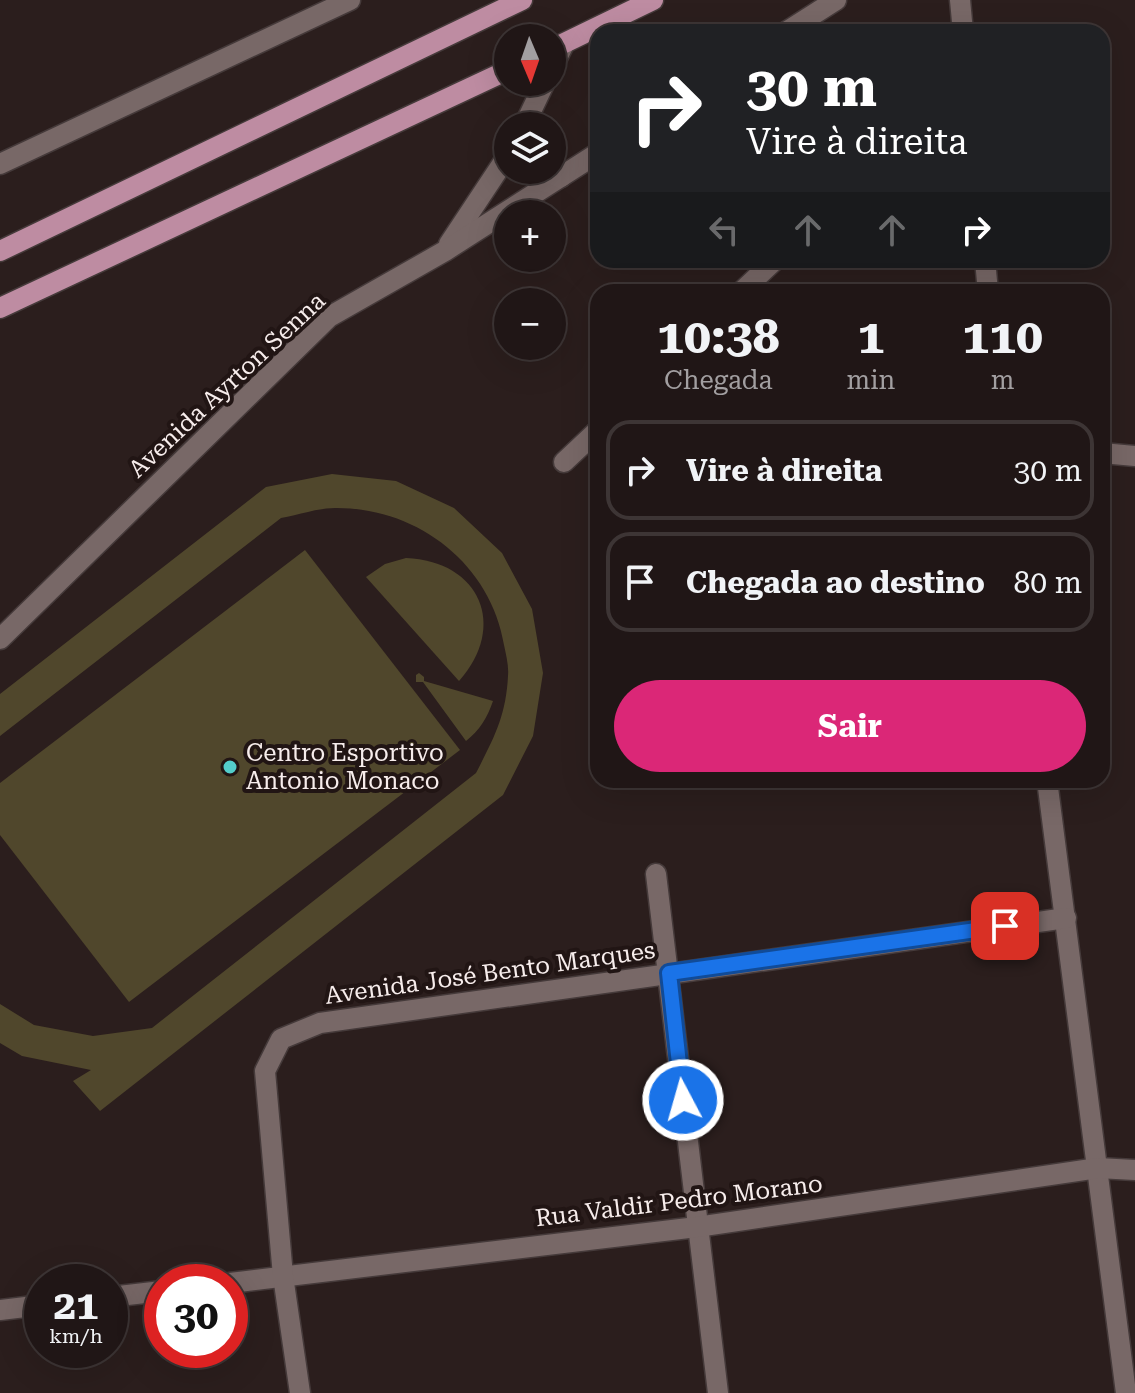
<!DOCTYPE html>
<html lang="pt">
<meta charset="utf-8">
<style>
body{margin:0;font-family:"Roboto Serif",serif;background:#281f1f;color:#f1f3f6;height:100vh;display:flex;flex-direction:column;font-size:30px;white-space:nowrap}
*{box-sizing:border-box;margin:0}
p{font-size:26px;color:#a29fa1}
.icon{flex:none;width:44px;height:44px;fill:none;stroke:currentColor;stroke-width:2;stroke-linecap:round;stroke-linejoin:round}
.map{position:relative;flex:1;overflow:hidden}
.details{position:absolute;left:590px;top:284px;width:520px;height:504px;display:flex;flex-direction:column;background:#201616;border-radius:24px;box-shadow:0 8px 32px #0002,0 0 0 2px #3d3535}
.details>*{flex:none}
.top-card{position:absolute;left:590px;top:24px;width:520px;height:244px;border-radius:24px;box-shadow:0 8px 32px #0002,0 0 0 2px #3d3535;background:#202124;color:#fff;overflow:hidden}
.needle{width:52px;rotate:178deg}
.tools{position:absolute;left:494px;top:24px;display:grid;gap:16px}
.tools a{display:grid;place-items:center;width:72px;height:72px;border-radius:50%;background:#201616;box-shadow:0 8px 32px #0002,0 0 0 2px #3d3535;font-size:40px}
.speed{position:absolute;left:24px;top:1264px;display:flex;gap:16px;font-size:40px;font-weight:700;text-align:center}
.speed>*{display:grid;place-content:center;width:104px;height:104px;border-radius:50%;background:#201616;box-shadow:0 8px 32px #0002,0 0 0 2px #3d3535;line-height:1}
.speed small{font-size:20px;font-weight:400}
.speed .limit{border:12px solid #d22;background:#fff;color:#111}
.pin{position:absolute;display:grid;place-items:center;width:68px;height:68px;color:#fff;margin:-34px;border-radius:16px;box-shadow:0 4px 12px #0006}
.me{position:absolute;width:88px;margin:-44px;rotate:354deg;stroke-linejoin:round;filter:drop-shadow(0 0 6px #0008)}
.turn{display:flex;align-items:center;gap:28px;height:168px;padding:0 24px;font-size:36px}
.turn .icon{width:104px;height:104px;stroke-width:2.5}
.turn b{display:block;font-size:56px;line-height:68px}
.lanes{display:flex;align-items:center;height:76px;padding:0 24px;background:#0003;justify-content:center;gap:40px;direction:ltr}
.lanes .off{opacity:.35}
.eta{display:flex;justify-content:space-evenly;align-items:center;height:136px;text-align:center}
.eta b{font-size:48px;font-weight:700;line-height:56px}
.action{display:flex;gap:16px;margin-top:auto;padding:16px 24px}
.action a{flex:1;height:92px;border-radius:48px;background:#db2777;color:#fff;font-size:32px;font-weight:700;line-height:92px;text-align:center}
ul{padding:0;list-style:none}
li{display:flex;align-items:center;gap:24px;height:100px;margin:0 16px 12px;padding:0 8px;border:4px solid #3d3535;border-radius:24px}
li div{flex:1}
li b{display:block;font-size:30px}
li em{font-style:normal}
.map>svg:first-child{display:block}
</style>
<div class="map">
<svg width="1135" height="1393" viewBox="0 0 1135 1393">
<rect width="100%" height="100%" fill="#2b1e1d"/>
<!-- park -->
<g fill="#50472c">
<path d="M332,474L396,481L454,508L502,553L532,609L543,673L533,736L503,795L100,1111L73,1081L91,1070L22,1056L0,1043V1004L34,1025L93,1036L152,1028L476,773C494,738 506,716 508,676C509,666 506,655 504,645C491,564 417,507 335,508C318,508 298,515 281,518L0,736V694L266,487Z"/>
<path d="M305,550L460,750L129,1002L0,835V783Z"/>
<path d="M406,558C480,561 508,626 459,681L366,577L385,564Z"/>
<path d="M419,673L424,677V681L493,701C487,718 480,730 466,741L423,682H416V675Z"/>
</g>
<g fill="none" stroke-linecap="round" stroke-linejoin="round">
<defs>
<g id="minor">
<path d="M960,0L963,32"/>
<path d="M786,32L836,0"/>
<path d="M552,68L564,44"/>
<path d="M524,126L545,82"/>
<path d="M0,164L350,0"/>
<path d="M527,170L535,177H561"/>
<path d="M449,244L508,155"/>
<path d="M985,260L988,292"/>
<path d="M741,292L775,260"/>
<path d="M1102,453L1135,456"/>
<path d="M564,462L598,430"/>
<path d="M0,639L329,317L445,251L598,153"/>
<path d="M1047,780L1126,1393"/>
<path d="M656,874L718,1393"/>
<path d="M230,1283L697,1227L1098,1168L1135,1170"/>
<path d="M110,1297L162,1291"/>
<path d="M0,1310L42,1305"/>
<path d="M300,1393L283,1276L265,1071L281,1039L320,1023L1066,918"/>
</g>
<g id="major">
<path d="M552,49L653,0"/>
<path d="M0,251L522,0"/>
<path d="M0,308L508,70"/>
</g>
</defs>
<!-- minor casing -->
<use href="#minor" stroke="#453a3a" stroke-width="23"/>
<!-- major casing -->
<use href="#major" stroke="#453a3a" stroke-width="23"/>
<!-- minor -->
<use href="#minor" stroke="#786867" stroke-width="20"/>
<!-- major -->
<use href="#major" stroke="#be8ca2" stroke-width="20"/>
</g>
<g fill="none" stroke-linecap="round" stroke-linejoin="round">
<defs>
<path id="route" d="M683,1100L669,973L1005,926"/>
</defs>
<!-- route casing -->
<use href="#route" stroke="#114b97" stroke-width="20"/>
<!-- route -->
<use href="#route" stroke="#1a73e8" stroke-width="14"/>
</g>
<!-- markers -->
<circle fill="#53cdcb" stroke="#211514" stroke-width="3" cx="230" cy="767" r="8"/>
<g text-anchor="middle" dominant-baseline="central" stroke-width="8" stroke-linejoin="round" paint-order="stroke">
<!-- street labels -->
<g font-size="24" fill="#f7edec" stroke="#211514">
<text transform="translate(227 385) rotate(-43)">Avenida Ayrton Senna</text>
<text transform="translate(490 973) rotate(-8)">Avenida José Bento Marques</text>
<text transform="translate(679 1201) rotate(-7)">Rua Valdir Pedro Morano</text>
</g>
<!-- poi labels -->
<g font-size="24" fill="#f7edec" stroke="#211514" text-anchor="start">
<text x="246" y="753">Centro Esportivo<tspan x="246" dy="28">Antonio Monaco</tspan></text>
</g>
</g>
</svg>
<div class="tools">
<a><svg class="needle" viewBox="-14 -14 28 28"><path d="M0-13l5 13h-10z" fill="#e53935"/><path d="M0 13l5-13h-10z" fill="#a29fa1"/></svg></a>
<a><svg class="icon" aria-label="layers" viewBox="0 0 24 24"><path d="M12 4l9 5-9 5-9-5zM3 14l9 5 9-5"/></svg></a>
<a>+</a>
<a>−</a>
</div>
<div class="speed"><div>21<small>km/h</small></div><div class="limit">30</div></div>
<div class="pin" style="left:1005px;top:926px;background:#d93025"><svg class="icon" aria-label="arrive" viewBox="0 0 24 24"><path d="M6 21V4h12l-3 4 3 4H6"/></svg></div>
<svg class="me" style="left:683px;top:1100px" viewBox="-20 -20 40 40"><circle r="17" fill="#1a73e8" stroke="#fff" stroke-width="3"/><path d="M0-11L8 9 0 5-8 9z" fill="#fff"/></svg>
<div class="top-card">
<div class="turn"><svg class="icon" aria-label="right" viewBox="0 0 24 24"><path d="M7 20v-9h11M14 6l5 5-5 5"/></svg><div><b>30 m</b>Vire à direita</div></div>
<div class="lanes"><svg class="icon off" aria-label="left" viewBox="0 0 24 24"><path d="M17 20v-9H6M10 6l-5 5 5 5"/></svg><svg class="icon off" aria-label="ahead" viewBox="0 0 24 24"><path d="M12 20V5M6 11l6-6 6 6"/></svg><svg class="icon off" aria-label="ahead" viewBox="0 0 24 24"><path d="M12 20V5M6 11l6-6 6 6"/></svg><svg class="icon" aria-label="right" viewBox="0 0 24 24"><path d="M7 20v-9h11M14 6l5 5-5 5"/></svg></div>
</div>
<section class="details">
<div class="eta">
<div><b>10:38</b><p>Chegada</p></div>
<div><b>1</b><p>min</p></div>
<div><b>110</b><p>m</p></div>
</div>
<ul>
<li><svg class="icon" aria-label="right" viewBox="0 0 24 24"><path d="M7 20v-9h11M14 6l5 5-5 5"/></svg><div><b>Vire à direita</b></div><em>30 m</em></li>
<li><svg class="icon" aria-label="arrive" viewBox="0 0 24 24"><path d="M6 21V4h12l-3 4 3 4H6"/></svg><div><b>Chegada ao destino</b></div><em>80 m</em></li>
</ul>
<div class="action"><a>Sair</a></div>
</section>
</div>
